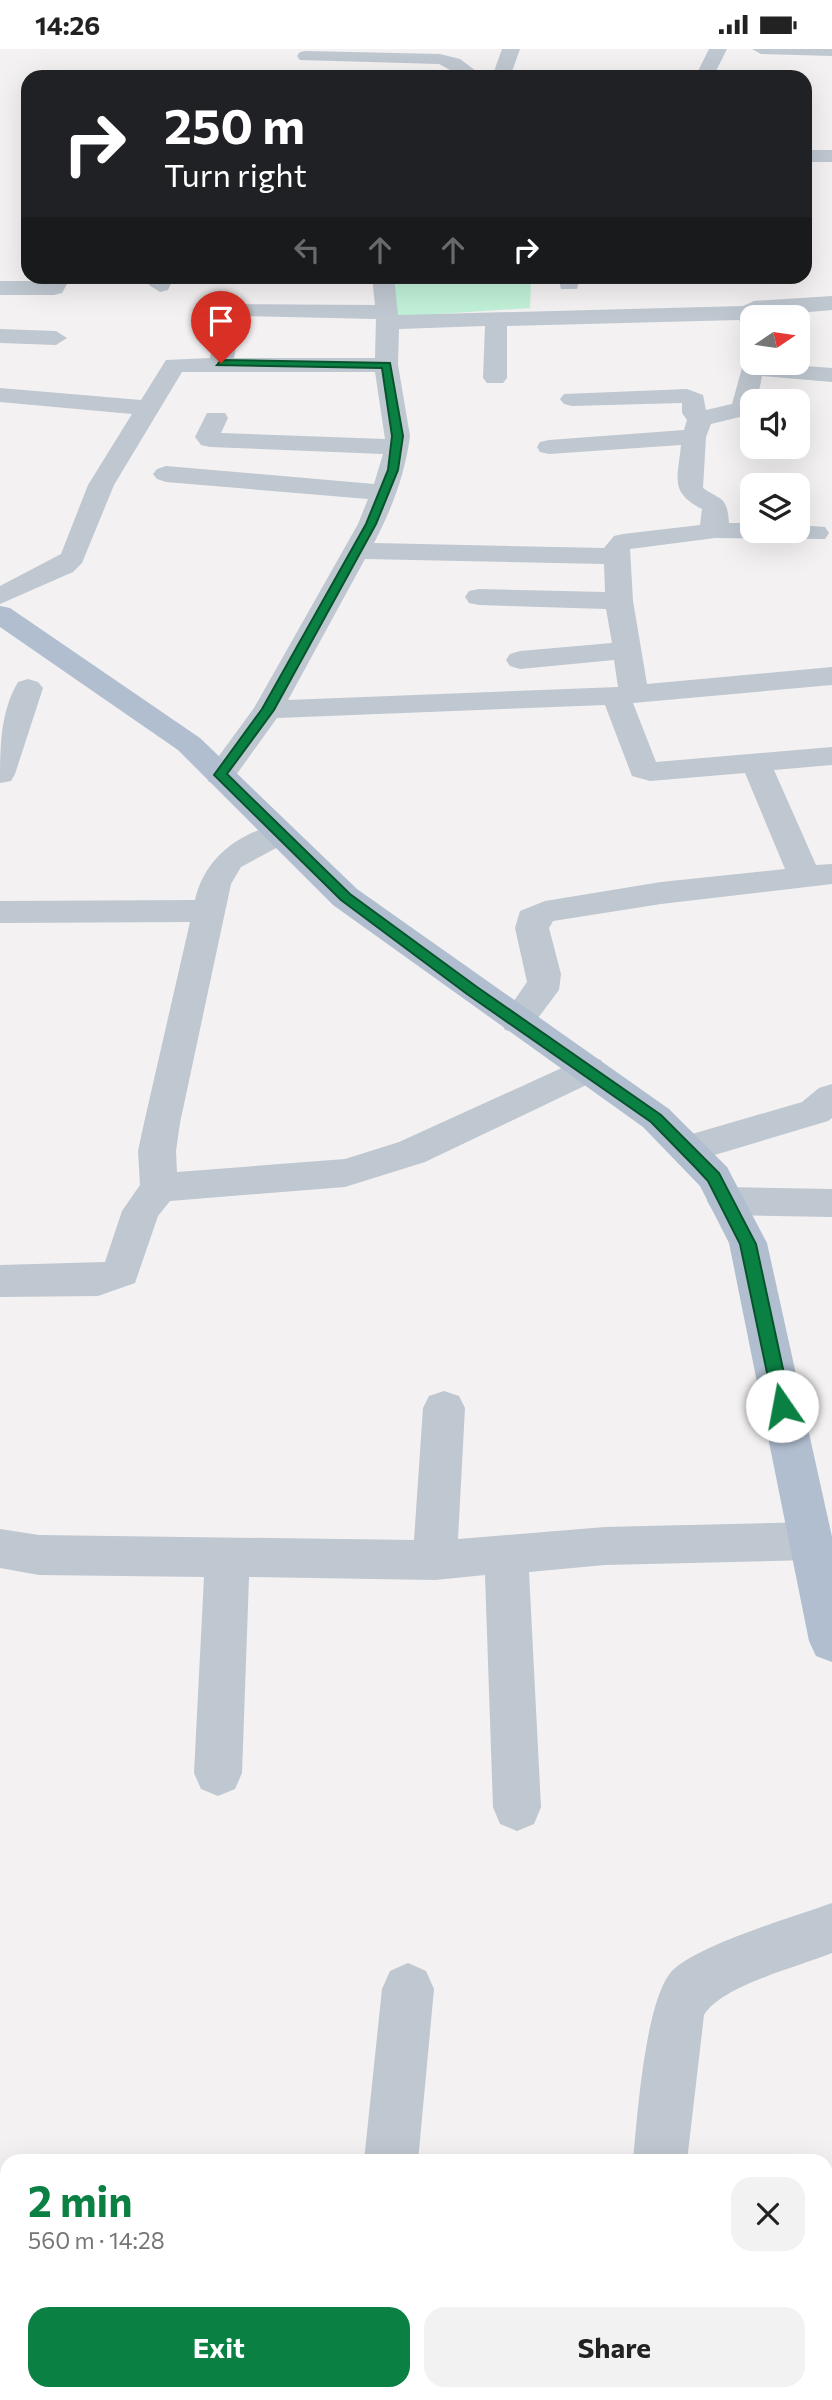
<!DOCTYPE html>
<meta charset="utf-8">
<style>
body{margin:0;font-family:Commissioner,sans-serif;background:#f2f2f2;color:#222;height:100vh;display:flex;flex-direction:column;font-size:26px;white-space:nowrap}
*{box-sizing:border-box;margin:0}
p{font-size:23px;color:#767676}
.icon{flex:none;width:38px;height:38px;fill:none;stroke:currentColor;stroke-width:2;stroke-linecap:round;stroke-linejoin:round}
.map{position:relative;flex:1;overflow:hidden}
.drawer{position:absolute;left:0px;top:2105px;width:833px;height:247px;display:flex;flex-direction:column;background:#fff;border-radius:21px 21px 0 0;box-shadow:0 7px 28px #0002}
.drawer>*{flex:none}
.hud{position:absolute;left:21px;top:21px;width:791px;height:214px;border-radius:21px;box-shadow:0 7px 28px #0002;background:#202124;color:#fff;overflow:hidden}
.needle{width:46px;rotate:77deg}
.controls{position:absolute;left:740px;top:256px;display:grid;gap:14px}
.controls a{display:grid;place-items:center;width:70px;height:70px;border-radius:14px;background:#fff;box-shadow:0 7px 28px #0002;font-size:35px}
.pin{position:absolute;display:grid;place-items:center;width:60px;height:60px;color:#fff;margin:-72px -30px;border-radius:50% 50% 50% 0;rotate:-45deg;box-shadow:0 0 7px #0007}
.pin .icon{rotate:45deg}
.me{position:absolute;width:77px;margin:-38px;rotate:348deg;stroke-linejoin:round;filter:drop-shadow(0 0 5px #0008)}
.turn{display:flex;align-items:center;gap:24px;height:147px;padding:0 28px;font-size:32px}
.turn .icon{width:91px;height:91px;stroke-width:2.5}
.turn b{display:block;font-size:49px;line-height:60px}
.lanes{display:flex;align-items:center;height:66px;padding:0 28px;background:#0003;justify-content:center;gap:35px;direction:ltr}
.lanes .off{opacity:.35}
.round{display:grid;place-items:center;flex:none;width:74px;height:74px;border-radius:21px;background:#f2f2f2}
.summary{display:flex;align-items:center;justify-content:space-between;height:119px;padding:0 28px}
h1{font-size:42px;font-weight:700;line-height:52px;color:#0b8043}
.cta{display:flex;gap:14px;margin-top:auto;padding:14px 28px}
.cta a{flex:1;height:80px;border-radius:21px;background:#0b8043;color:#fff;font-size:28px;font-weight:700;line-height:80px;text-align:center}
.cta a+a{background:#f2f2f2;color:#222}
.status{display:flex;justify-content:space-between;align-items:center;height:49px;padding:0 35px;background:#fff;direction:ltr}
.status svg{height:19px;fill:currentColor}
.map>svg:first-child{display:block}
</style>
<div class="status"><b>14:26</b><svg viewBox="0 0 49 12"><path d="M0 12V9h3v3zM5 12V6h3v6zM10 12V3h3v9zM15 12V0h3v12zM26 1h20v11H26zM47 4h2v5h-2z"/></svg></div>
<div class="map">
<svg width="832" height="2351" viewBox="0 0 832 2351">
<rect width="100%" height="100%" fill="#f3f1f1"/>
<!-- green -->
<path fill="#c0f0d7" d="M393,228H531L530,259L392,268Z"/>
<!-- water -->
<path fill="#8dd1ed" d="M832,2249V2351H685V2345H826V2252Z"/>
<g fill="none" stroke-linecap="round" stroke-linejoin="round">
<!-- minor -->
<g fill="#bfc7d0" fill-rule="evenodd">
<path d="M502,0H520L510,28H492Z"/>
<path d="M709,0H727L713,28H695Z"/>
<path d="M752,0H832V7L761,5Z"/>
<path d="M306,2L440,5L460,10L484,28H463L439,15L300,11L297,7L300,3Z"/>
<rect x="805" y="101" width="27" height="12"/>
<path d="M49,228H71L62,244L54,246H0V232H47Z"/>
<path d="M152,228H174L168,241L160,243L149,236Z"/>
<path d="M372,228H394L398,266L743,257L754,252L832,247V261L752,268V285L744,283L739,271L507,277V329L503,334H487L483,329L485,277L399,280L398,316L410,387C405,425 392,460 374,494L604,499L614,487L623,485L700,476L702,460C669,443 678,429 681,396L549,405L540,403L537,398L540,393L549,391L684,381L687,371L682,364V354L572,357L564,355L560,350L564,345L687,340L703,346L706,361L732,355L745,308L752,306V313L832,319V333L762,327L757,352H752V365L711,375L706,388L703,439C722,452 727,447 729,474H752V481H798V476L825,478L829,484L825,490L715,489L630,500L633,552L647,635L832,618V636L633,654L656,713L832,698V716L774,721L816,816L832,815V835L661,855L553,872L549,879L561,925L559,941L529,981L517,984L505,981L500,972L527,933L515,879L520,862L545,852L661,833L785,820L745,724L650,732L632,727L605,656L277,669L231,733L220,735L209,733L205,726L254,659L358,475L368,450L166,433L157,430L153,425L157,420L166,417L374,435L383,405L210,398L201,396L195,388L207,364H225L228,369L221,384L385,390L375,323H182L114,436L82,514L73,523L0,555V537L61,505L88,436L132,365L0,353V339L141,351L166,311L210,309L220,263L228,255L375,256ZM242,267L376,270L375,309H234ZM365,510L604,515L605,543L479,540L469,542L465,548L469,554L479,556L606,560L612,594L520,602L510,605L506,611L510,617L520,620L614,611L618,638L288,651Z"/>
<path d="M558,228H580L577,240H561Z"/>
<path d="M0,280L56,282L67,289L56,296L0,294Z"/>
<path d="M28,630L38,633L43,639L15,725L11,732L0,734C0,700 0,663 18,633Z"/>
<path d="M280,774L291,777L296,784L291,791L241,818L231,835L180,1074L176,1102L177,1123L345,1110L399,1093L588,1007L601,1011L606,1020L601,1029L425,1113L345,1138L170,1152L158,1167L135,1234L98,1247L0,1248V1216L105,1213L122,1162L140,1136L138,1102L144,1074L190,873L0,874V852L195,851C205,808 238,785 280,774Z"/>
<path d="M832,1035V1069L828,1072L688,1114L675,1110L669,1100L675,1090L802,1053L819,1039Z"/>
<path d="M726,1138L832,1140V1168L726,1166L713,1162L707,1152L713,1142Z"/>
<path d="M444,1342L459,1347L465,1359L458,1490L605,1478L811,1473L827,1478L832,1490L827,1506L811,1511L605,1516L529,1523L541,1758L534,1775L517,1782L500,1775L493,1758L485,1526L435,1531L249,1528L242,1724L235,1740L218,1747L201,1740L194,1724L204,1528L39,1526L0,1519V1480L39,1486L414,1491L423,1359L429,1347Z"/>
<path d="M832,1854V1904C800,1917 721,1937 704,1966L687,2112H633C637,2072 645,1946 674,1920C702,1895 793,1868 832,1854Z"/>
<path d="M408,1914L426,1922L434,1940L418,2112H364L382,1940L390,1922Z"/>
<path d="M7,2121V2181L0,2184V2124Z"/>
</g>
<!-- major -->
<path fill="#b1bed0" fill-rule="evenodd" d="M0,557L10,559L200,689L357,840L669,1060L727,1118L767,1194L832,1488V1613L816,1607L809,1592L729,1194L700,1137L643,1078L333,856L178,701L0,578Z"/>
</g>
<!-- route -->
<path fill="#0b8043" stroke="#07532c" stroke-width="2" d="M221,311L390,314L403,387L398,421L376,475L274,661L227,725L350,845L477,938L661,1066L719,1124L756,1195L791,1357L789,1362H776L774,1357L740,1195L708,1132L695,1118L651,1073L467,945L341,851L214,726L262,660L366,475L388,421L392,387L382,319L217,316Z"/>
</svg>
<div class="controls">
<a><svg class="needle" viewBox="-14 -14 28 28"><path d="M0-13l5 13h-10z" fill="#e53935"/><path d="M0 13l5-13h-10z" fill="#767676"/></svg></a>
<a><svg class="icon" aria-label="sound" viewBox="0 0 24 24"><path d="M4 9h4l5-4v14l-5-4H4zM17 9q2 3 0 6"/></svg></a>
<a><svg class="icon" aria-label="layers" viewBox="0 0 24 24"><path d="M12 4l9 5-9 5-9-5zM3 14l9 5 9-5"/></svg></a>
</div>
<div class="pin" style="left:221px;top:314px;background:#d93025"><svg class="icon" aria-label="arrive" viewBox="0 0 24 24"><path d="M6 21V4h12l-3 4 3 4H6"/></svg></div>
<svg class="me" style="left:782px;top:1357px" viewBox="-20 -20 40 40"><circle r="19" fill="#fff"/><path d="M0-13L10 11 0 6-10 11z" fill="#0b8043"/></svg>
<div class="hud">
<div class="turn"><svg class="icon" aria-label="right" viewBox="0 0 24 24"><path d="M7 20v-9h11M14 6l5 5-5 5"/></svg><div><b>250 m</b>Turn right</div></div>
<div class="lanes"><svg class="icon off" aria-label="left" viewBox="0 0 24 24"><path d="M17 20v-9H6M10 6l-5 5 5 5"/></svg><svg class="icon off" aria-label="ahead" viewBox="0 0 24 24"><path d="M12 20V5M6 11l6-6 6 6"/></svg><svg class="icon off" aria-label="ahead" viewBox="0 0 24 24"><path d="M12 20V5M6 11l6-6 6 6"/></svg><svg class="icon" aria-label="right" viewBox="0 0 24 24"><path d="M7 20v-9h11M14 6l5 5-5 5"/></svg></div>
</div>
<section class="drawer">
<div class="summary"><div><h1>2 min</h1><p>560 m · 14:28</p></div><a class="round"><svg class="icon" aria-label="close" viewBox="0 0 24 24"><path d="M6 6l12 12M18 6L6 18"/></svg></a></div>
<div class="cta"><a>Exit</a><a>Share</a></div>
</section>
</div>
